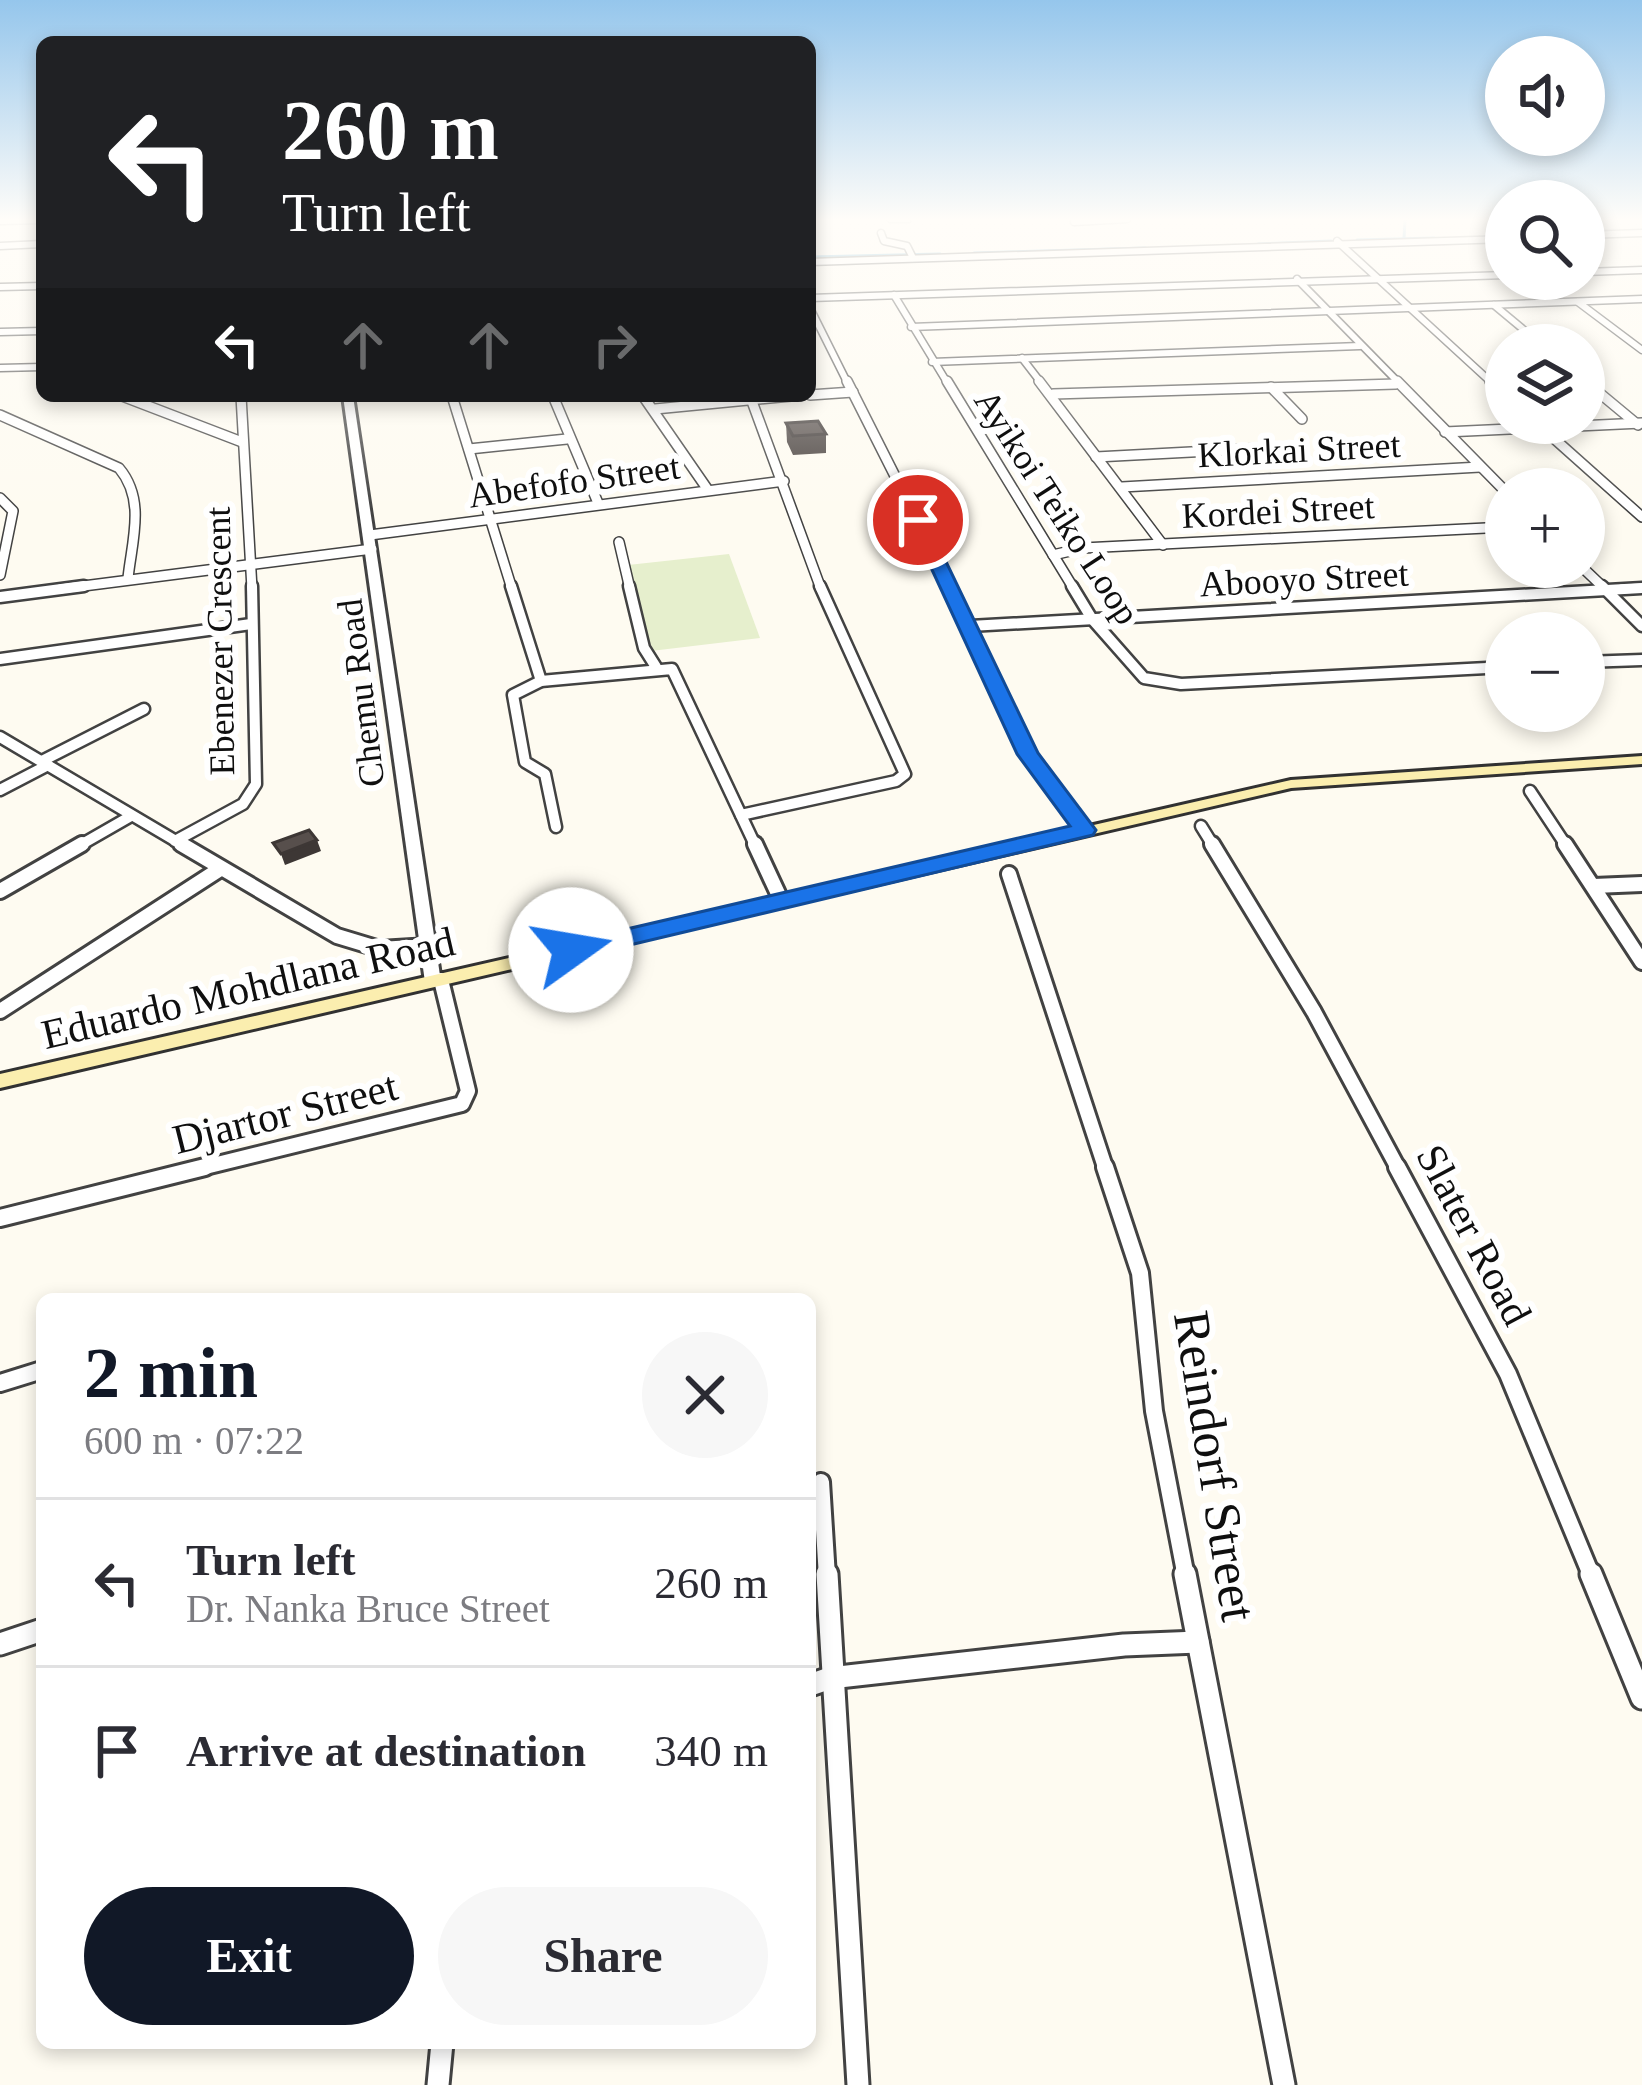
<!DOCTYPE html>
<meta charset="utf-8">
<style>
body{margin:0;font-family:Georgia,serif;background:#f7f7f7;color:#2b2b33;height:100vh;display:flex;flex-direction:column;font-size:45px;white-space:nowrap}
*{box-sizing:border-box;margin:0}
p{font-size:39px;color:#7c7c81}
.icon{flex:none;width:66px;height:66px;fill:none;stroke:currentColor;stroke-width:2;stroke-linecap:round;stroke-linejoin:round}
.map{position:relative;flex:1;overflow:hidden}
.panel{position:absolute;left:36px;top:1293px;width:780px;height:756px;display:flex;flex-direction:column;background:#fff;border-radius:18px;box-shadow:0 6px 18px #0003}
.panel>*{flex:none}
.hud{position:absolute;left:36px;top:36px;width:780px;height:366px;border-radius:18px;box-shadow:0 6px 18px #0003;background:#202124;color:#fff;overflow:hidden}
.fabs{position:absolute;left:1485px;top:36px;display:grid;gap:24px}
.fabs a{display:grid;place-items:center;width:120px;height:120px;border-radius:50%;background:#fff;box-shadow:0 6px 18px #0003;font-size:60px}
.pin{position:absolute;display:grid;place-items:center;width:102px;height:102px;color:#fff;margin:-51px;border:6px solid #fff;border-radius:50%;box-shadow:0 3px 12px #0007}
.me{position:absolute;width:132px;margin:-66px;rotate:77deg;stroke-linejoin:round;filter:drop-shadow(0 0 9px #0008)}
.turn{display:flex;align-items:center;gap:42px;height:252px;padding:0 48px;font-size:54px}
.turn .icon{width:156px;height:156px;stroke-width:2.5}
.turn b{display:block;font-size:84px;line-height:102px}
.lanes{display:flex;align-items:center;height:114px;padding:0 48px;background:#0003;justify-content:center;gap:60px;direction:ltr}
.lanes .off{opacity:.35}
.round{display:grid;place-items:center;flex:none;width:126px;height:126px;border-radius:63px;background:#f7f7f7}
.overview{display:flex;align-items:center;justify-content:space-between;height:204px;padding:0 48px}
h1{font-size:72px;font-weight:600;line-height:90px;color:#111827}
.primary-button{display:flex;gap:24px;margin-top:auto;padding:24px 48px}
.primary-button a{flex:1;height:138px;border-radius:72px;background:#111827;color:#fff;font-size:48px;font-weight:600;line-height:138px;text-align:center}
.primary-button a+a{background:#f7f7f7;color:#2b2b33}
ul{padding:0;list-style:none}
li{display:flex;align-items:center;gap:36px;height:168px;padding:0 48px;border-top:3px solid #e1e1e2}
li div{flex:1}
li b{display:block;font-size:45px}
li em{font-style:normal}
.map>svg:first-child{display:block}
</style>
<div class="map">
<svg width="1642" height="2085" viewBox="0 0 1642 2085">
<rect width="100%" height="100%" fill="#fefbf1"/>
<!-- pitch -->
<path fill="#e6efcd" d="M729,554L760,638L651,651L628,565Z"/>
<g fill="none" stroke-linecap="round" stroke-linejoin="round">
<!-- stream -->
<g stroke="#429bc7" stroke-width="3">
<path d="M1404,239L1405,219"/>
<path d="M1357,240L1434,238"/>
<path d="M1258,244L1331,241"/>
<path d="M974,253L1145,248"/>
<path d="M810,257L940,254"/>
</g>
<defs>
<g id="minor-far5">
<path d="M891,219H908"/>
<path d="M0,221L42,220"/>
<path d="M1074,222L1127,219"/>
<path d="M881,233L884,241L907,246L913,258"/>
<path d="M1584,235L1642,233"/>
<path d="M1337,241L1493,384"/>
<path d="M0,246L42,244"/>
<path d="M810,262L1506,239"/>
<path d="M1584,272L1642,270"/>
<path d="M1297,279L1400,384"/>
<path d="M0,287L42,286"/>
<path d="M894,295L948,384"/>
<path d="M810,298L1506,275"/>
<path d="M1578,302L1642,350"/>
<path d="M1494,305L1542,345"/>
<path d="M810,308L848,384"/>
<path d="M911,327L1642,299"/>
<path d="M0,332L42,331"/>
<path d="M1022,358L1042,384"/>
<path d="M932,362L1360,346"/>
<path d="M0,368L42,367"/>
<path d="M1584,380L1589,384"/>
</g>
<g id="minor-far4">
<path d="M847,381L952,589"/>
<path d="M947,381L1074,589"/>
<path d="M1039,381L1163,545"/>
<path d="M1397,381L1506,492"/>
<path d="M1490,381L1506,396"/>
<path d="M1585,381L1638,425"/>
<path d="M1271,387L1302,419"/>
<path d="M1053,394L1396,384"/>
<path d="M810,395L853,392"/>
<path d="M122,396L242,442"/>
<path d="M241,396L252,589"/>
<path d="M452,396L512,589"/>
<path d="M553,396L598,503"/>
<path d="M643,396L708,490"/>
<path d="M750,396L821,589"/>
<path d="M655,409L791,396"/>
<path d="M0,415L119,468C146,500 132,540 128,578"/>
<path d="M1540,426L1642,517"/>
<path d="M1445,432L1642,423"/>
<path d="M469,449L567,439"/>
<path d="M1096,457L1267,448"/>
<path d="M1122,487L1480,467"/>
<path d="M0,498L13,511L0,575"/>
<path d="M370,535L784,481"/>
<path d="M619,542L630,589"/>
<path d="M1053,555L1083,548L1506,527"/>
<path d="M1582,567L1605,589"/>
<path d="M60,589L372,549"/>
<path d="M1621,589L1642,588"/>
</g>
<g id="minor-far3">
<path d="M511,586L541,681"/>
<path d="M629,586L644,648L656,667"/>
<path d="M950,586L1020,740L1085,830"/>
<path d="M1072,586L1092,619L1144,678L1181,684L1506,667"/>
<path d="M1602,586L1642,626"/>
<path d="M0,597L84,586"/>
<path d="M970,626L1642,588"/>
<path d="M0,659L251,624"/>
<path d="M1584,662L1642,660"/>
<path d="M0,737L186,847"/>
<path d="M42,761L144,709"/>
<path d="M0,790L48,765"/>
<path d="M1530,791L1567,847"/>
<path d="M741,815L896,781L905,774L820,586"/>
<path d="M1201,826L1214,847"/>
<path d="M556,827L545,774L525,762L513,695L541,681L672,669L756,847"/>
<path d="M175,841L243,804L256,784L252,586"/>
<path d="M77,847L131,816"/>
</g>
<g id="minor-far2">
<path d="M181,844L337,936L380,949L429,946"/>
<path d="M755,844L781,900"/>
<path d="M1212,844L1314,1012L1399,1170"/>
<path d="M1565,844L1642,962"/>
<path d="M1009,874L1106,1170"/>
<path d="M1594,886L1642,884"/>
<path d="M0,891L82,844"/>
<path d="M0,1011L220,869"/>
<path d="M193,1170L462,1104L468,1091L441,980"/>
</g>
<g id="minor-far1">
<path d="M1105,1167L1140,1273L1154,1411L1186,1577"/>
<path d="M1397,1167L1508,1374L1592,1577"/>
<path d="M0,1218L205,1167"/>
<path d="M0,1383L42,1370"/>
<path d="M821,1482L827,1577"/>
</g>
<g id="minor">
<path d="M827,1574L858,2085"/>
<path d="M1185,1574L1284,2085"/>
<path d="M1591,1574L1642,1698"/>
<path d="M0,1644L42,1630"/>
<path d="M810,1685L830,1678L1124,1645L1198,1642"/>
<path d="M438,2085L442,2043"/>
</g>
<path id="tertiary" d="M343,396H353L441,982L433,987L425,982Z"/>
<path id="secondary" d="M1642,756V764L1291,788L0,1088V1074L1291,780Z"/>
</defs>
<!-- minor-far5 casing -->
<use href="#minor-far5" stroke="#424242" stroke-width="9"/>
<!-- minor-far4 casing -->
<use href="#minor-far4" stroke="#424242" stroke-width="12"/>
<!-- minor-far3 casing -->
<use href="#minor-far3" stroke="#424242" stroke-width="15"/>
<!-- minor-far2 casing -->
<use href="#minor-far2" stroke="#424242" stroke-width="20"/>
<!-- minor-far1 casing -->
<use href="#minor-far1" stroke="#424242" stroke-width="22"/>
<!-- minor casing -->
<use href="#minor" stroke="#424242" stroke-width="27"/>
<!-- tertiary casing -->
<use href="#tertiary" stroke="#424242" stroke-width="6"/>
<!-- secondary casing -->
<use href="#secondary" stroke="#313131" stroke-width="6"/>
<!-- minor-far5 -->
<use href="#minor-far5" stroke="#fff" stroke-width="6"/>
<!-- minor-far4 -->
<use href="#minor-far4" stroke="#fff" stroke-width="9"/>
<!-- minor-far3 -->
<use href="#minor-far3" stroke="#fff" stroke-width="10"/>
<!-- minor-far2 -->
<use href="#minor-far2" stroke="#fff" stroke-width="14"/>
<!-- minor-far1 -->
<use href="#minor-far1" stroke="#fff" stroke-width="16"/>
<!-- minor -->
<use href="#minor" stroke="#fff" stroke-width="21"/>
<!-- tertiary -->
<use href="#tertiary" fill="#fff" fill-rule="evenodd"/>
<!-- secondary -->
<use href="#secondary" fill="#fbeeaf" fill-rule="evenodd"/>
</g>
<!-- wall -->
<path fill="#4b4441" d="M786,423L826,434V453L793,455L787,442Z"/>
<!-- shaded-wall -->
<path fill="#3d3735" d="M317,840L321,851L285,865L281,854Z"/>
<!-- building -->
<g fill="#574f4c" stroke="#3d3735" stroke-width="3">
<path d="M818,421L826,434L793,436L786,423Z"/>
<path d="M309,830L317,840L281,854L273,843Z"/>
</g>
<!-- sky -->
<linearGradient id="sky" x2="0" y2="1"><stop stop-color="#95c6ec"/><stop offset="0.43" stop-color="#fffdf9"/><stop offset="1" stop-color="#fffdf9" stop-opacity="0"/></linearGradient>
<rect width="1642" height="511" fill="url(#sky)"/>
<!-- route -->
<path fill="#1a73e8" stroke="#114b97" stroke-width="3" d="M918,514L926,520L1038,753L1096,830L1093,835L571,959L562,956L558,950L571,942L1070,826L1017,754L909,520Z"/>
<g text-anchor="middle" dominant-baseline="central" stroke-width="12" stroke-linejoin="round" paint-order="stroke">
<!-- far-street labels -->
<g font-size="36" fill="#0f0f0f" stroke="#fff">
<text transform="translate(1299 450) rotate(-3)">Klorkai Street</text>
<text transform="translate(574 481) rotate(-8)">Abefofo Street</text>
<text transform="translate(1057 507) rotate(57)">Ayikoi Teiko Loop</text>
<text transform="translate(1278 511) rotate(-3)">Kordei Street</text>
<text transform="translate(1304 579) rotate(-3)">Abooyo Street</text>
<text transform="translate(220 641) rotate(-91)">Ebenezer Crescent</text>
<text transform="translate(361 693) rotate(-97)">Chemu Road</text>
</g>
<!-- street labels -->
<g font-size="42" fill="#0f0f0f" stroke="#fff">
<text transform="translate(248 988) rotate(-13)">Eduardo Mohdlana Road</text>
<text transform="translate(285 1113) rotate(-14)">Djartor Street</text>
<text transform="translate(1474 1235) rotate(62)">Slater Road</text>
</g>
<!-- near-street labels -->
<g font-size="51" fill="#0f0f0f" stroke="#fff">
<text transform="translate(1215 1466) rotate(81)">Reindorf Street</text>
</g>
</g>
</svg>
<div class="fabs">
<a><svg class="icon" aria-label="sound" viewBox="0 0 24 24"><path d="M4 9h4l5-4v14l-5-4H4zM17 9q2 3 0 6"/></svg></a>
<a><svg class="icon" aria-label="search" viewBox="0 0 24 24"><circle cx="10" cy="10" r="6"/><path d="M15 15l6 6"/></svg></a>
<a><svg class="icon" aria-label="layers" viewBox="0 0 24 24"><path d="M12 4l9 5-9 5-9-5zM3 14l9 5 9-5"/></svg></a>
<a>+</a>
<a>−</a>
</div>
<div class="pin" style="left:918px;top:520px;background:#d93025"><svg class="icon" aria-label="arrive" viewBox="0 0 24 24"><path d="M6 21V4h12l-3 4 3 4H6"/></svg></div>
<svg class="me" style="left:571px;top:950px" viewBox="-20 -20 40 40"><circle r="19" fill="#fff"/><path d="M0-13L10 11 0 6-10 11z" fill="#1a73e8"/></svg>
<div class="hud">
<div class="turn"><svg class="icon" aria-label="left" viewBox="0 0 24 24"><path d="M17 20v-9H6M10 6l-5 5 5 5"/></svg><div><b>260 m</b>Turn left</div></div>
<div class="lanes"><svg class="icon" aria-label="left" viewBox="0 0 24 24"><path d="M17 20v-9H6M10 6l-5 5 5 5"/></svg><svg class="icon off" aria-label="ahead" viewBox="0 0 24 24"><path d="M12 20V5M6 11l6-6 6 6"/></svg><svg class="icon off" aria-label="ahead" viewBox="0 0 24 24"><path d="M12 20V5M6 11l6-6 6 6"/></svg><svg class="icon off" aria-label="right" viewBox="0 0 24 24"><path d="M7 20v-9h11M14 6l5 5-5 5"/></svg></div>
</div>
<section class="panel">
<div class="overview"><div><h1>2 min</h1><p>600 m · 07:22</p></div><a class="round"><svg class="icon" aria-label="close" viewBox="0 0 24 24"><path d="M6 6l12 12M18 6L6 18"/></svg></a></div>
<ul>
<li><svg class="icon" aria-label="left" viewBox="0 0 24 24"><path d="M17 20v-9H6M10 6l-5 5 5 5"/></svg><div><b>Turn left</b><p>Dr. Nanka Bruce Street</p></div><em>260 m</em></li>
<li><svg class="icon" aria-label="arrive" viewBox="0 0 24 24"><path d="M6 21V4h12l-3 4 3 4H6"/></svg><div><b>Arrive at destination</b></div><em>340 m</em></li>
</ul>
<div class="primary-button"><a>Exit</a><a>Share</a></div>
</section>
</div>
